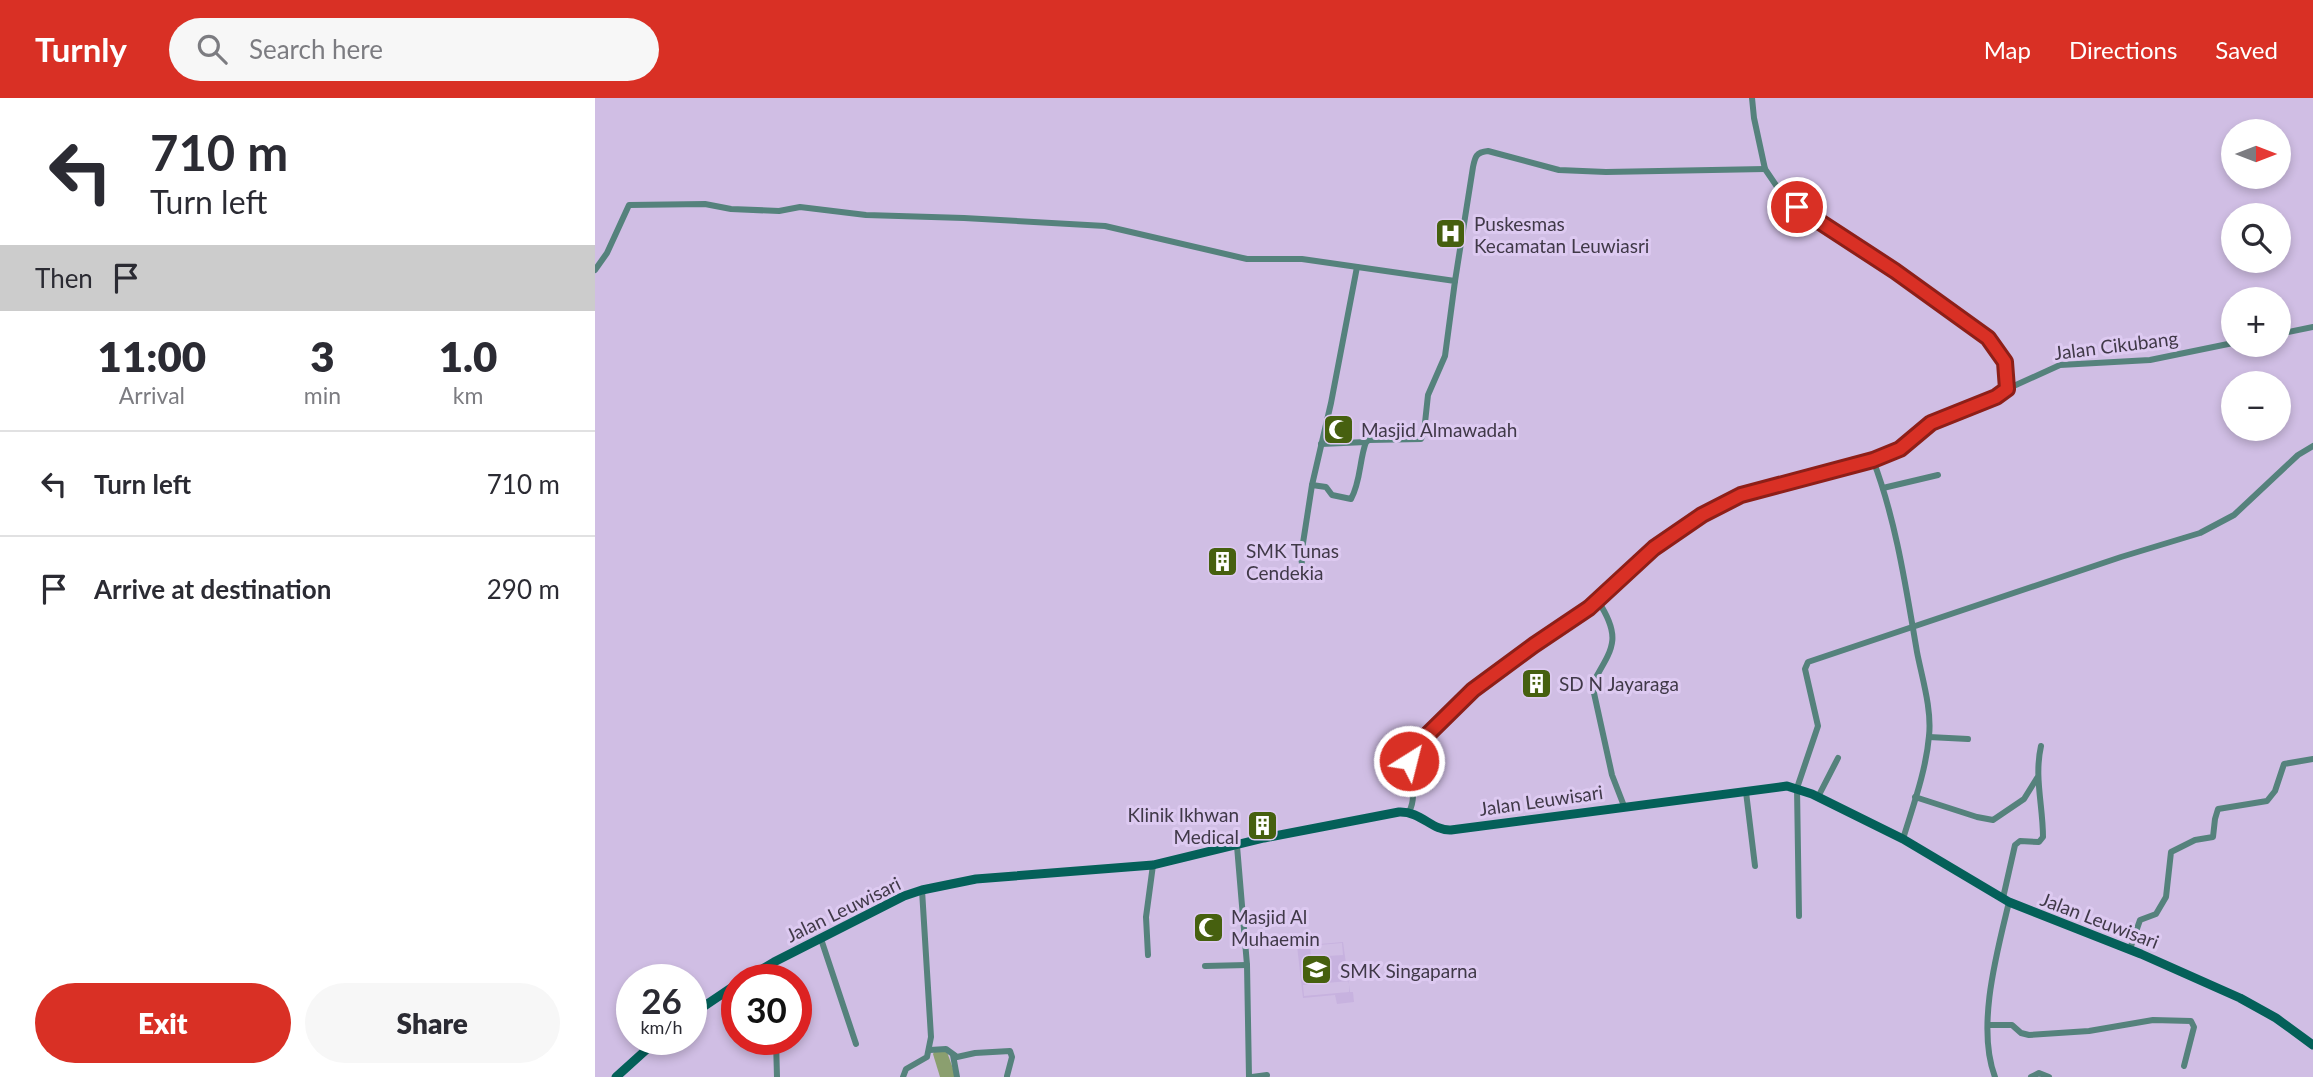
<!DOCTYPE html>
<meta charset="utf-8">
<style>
body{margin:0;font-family:Lato,sans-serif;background:#f7f7f7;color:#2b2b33;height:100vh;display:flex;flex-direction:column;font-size:26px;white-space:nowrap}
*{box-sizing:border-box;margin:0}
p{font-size:23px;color:#7c7c81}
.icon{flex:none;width:38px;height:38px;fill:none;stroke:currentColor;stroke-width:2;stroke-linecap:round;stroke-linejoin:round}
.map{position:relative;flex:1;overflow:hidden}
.drawer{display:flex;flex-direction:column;background:#fff;width:595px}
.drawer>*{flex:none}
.guide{background:#fff;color:#2b2b33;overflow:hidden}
.needle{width:46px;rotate:90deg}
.buttons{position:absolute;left:1626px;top:21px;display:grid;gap:14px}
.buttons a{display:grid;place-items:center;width:70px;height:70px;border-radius:50%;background:#fff;box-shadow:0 4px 10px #0003;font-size:35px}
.speed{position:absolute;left:21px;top:866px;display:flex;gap:14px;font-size:35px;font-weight:700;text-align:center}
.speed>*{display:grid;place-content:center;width:91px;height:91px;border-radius:50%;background:#fff;box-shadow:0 4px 10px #0003;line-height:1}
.speed small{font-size:18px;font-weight:400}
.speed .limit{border:10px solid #d22;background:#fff;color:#111}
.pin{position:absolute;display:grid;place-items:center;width:60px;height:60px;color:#fff;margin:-30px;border:4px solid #fff;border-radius:50%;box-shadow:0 2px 7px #0007}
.me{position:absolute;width:77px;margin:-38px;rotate:36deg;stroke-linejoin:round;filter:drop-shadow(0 0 5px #0008)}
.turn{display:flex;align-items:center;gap:24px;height:147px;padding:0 35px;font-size:32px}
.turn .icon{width:91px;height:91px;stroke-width:2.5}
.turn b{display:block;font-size:49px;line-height:60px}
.then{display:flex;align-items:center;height:66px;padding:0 35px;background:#0003;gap:14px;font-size:26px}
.eta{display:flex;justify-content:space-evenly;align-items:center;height:119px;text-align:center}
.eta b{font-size:42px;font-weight:800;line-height:49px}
.action{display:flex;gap:14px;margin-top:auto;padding:14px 35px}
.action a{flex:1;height:80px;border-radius:42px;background:#d93025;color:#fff;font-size:28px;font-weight:800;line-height:80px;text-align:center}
.action a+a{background:#f7f7f7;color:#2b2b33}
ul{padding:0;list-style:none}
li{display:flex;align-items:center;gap:21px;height:105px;padding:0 35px;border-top:2px solid #e1e1e2}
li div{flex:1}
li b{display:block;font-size:26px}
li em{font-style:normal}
header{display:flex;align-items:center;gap:42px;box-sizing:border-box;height:98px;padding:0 35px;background:#d93025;color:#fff}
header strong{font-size:33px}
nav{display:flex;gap:38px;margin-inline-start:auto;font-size:24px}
.search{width:490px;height:63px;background:#f7f7f7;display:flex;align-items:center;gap:18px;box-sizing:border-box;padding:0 24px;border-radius:38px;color:#7c7c81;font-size:26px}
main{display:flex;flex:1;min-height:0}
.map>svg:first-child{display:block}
</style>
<header>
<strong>Turnly</strong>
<div class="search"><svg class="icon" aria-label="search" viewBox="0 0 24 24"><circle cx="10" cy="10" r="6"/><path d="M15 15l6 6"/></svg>Search here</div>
<nav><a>Map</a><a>Directions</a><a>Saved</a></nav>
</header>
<main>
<section class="drawer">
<div class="guide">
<div class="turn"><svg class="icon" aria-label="left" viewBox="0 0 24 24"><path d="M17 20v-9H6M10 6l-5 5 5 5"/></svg><div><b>710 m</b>Turn left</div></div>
<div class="then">Then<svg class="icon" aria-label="arrive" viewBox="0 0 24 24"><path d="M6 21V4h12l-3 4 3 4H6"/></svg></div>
</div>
<div class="eta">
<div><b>11:00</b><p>Arrival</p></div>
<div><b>3</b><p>min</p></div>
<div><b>1.0</b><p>km</p></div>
</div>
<ul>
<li><svg class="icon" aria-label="left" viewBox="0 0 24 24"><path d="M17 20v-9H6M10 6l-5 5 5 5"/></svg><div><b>Turn left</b></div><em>710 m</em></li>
<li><svg class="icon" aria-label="arrive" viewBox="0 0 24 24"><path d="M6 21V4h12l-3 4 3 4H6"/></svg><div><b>Arrive at destination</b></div><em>290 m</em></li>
</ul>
<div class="action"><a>Exit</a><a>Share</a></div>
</section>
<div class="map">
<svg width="1718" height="979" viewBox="0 0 1718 979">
<rect width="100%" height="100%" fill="#d0bee4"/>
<!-- built -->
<path fill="#c7b2df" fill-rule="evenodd" d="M724,837L725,846L748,844L755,894H758L759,904L742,906L740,897L708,900L701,839ZM723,838L724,847L747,845L748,857L716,859L714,839ZM754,883V894L709,898L708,887Z"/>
<!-- green -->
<path fill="#8b9f6f" d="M339,954H352L361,979H345L338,956Z"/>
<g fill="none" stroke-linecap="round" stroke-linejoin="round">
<!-- minor -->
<g stroke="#55827c" stroke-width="6">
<path d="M0,172L12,155L34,107L110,106L136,111L184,113L205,109L271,117L369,120L510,128L652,161H707L860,183L850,258L833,297L829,334L826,341L774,342L771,344C764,363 766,383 756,401L737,397L731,389L717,387"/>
<path d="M860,183L878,69C880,59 881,54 893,53L964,72L1011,74L1170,71"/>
<path d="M1684,236L1718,229"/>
<path d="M1412,291L1465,267L1555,262L1638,245"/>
<path d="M726,346L771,344"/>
<path d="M1278,362C1301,422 1311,490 1322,554C1327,580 1337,611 1334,638C1331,673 1318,708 1308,741"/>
<path d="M1288,390L1343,377"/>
<path d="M707,466L706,458L717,387L736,305L762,169"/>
<path d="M1003,503C1028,541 1017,551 997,586L1017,677L1029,708"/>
<path d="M1334,639L1373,641"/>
<path d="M1151,694L1160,768"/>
<path d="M1223,699L1243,660"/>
<path d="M1320,699L1382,719L1398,722L1429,701L1442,680"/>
<path d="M814,714C825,693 809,673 817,652L878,592L939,547L1003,503L1059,450L1107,417L1146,397L1278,362L1305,351L1336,325L1400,299L1412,291L1410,264L1393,240L1300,173L1215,119L1185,93L1170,71L1159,20L1157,0"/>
<path d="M642,748L652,867L654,979"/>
<path d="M1408,800L1420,747L1425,743L1444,744L1448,739C1448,708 1439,679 1446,648"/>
<path d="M1204,818L1202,690L1223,628L1210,571L1213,564L1526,459L1605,435L1639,417L1703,357L1718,348"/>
<path d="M226,841L261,946"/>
<path d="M1535,851L1545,822L1561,816L1571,799L1576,754L1600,742L1618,739L1620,721L1623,711L1672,703L1680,693L1689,666L1718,661"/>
<path d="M553,857L551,819L558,767"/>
<path d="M179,864V882"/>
<path d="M610,868L652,867"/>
<path d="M1393,927H1417L1426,935L1434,937L1494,933L1558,922L1596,923L1599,929L1589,968"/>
<path d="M181,942L182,979"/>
<path d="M335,952L351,951L362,959L380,955L415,953L417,959L412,978"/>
<path d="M358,957L362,979"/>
<path d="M308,979L311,971L332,959L336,939L327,792"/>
<path d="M657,979L672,977"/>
<path d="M1400,979C1381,929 1402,854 1414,804"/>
<path d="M1436,979L1444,975L1454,979"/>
</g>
<!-- secondary -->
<g stroke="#046059" stroke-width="9">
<path d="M149,882L179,864L309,798L327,792L381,781L558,767L669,740L804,714C826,713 837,733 856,732L1192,688L1217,696L1308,741L1414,804L1546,856L1645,900L1681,920L1718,947"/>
<path d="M96,917L142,886"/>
<path d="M21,979L62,942"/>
</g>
</g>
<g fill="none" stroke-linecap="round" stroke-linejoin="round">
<defs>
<path id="route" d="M814,663L817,652L878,592L939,547L994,510L1059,450L1107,417L1146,397L1278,362L1305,351L1336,325L1401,299L1412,291L1410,264L1393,240L1300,173L1202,109"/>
</defs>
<!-- route casing -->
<use href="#route" stroke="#8d1f18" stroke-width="18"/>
<!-- route -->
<use href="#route" stroke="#d93025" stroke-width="12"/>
</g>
<!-- icons -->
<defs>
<symbol id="hospital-square" viewBox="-11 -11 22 22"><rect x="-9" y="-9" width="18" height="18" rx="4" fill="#46600f" stroke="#ddcaf1"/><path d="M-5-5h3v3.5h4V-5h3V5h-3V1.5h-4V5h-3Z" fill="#fff"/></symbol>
<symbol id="mosque-square" viewBox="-11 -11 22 22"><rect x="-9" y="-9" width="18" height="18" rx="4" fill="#46600f" stroke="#ddcaf1"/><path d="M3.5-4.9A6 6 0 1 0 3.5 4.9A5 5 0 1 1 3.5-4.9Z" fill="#fff"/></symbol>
<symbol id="building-square" viewBox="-11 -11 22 22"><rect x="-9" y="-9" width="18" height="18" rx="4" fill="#46600f" stroke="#ddcaf1"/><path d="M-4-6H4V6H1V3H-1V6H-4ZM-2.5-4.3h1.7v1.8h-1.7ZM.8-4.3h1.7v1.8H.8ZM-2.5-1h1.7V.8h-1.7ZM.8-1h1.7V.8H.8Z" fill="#fff"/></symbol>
<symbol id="school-square" viewBox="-11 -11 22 22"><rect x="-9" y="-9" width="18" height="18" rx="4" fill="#46600f" stroke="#ddcaf1"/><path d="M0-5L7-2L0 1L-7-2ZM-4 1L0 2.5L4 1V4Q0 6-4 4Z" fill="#fff"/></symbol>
</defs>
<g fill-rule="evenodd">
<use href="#hospital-square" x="838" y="118" width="35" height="35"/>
<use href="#mosque-square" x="726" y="314" width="35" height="35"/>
<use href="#building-square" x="610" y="446" width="35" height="35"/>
<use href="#building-square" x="924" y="568" width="35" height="35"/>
<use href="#building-square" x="650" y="710" width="35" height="35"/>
<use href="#mosque-square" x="596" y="812" width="35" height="35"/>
<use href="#school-square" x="704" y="854" width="35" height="35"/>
</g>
<g text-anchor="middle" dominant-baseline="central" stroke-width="6" stroke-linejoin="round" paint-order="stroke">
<!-- poi labels -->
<g font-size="19" fill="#403948" stroke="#ddcaf1" text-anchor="start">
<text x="879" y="125">Puskesmas<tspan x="879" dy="22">Kecamatan Leuwiasri</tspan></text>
<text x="766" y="331">Masjid Almawadah</text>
<text x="651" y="452">SMK Tunas<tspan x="651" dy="22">Cendekia</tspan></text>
<text x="964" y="585">SD N Jayaraga</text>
<text x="644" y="716" text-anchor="end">Klinik Ikhwan<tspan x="644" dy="22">Medical</tspan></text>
<text x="636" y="818">Masjid Al<tspan x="636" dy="22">Muhaemin</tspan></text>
<text x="745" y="872">SMK Singaparna</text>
</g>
<!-- street labels -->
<g font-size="19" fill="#403948" stroke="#ddcaf1">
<text transform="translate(1521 247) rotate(-7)">Jalan Cikubang</text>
<text transform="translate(946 702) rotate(-8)">Jalan Leuwisari</text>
<text transform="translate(248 811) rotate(-26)">Jalan Leuwisari</text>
<text transform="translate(1505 822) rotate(21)">Jalan Leuwisari</text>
</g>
</g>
</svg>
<div class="buttons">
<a><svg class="needle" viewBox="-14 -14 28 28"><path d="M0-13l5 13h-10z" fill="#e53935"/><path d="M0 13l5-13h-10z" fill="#7c7c81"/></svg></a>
<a><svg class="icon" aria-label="search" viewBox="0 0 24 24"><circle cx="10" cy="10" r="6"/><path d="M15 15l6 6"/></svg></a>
<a>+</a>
<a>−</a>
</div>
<div class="speed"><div>26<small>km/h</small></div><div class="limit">30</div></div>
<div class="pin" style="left:1202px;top:109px;background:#d93025"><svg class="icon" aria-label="arrive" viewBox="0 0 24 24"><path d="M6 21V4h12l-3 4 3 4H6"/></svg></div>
<svg class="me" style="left:814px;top:663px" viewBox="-20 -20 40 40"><circle r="17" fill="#d93025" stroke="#fff" stroke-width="3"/><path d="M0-11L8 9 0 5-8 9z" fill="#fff"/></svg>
</div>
</main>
